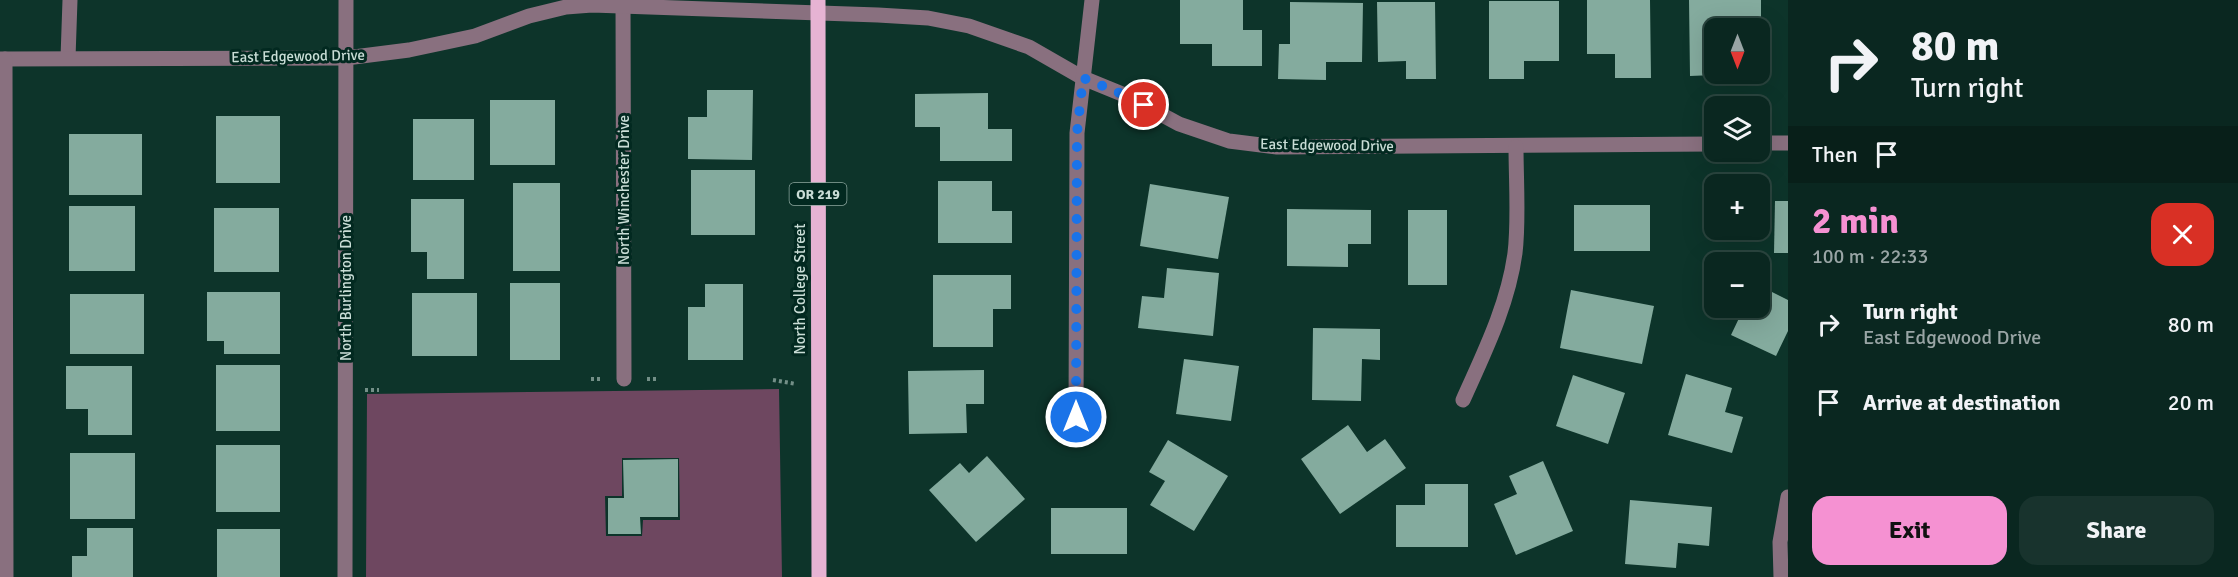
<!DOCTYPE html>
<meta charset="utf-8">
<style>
body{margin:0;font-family:Signika,sans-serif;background:#18332d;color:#f1f3f6;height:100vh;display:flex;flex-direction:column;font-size:22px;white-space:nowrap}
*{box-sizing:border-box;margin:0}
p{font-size:20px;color:#99a5a5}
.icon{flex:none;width:33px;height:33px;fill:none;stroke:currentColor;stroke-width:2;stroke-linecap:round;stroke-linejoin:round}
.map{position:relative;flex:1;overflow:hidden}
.details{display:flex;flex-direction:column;background:#0a2720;width:450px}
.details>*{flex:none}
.hud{background:#0a2720;color:#f1f3f6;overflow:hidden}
.needle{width:39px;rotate:180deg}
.controls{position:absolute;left:1704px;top:18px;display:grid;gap:12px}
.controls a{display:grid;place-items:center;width:66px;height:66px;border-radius:12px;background:#0a2720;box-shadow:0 6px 24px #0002,0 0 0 2px #2a443e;font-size:30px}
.pin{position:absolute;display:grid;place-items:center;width:51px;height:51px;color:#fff;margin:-26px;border:3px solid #fff;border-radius:50%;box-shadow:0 2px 6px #0007}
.me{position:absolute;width:66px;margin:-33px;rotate:0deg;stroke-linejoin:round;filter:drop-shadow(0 0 4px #0008)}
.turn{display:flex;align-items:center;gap:21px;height:126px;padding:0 24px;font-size:27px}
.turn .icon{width:78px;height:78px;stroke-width:2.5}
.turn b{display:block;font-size:42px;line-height:51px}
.then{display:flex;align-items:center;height:57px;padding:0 24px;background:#0003;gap:12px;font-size:22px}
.round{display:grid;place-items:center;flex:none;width:63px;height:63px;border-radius:18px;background:#18332d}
.overview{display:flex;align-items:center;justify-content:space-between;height:102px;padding:0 24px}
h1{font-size:36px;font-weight:800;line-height:45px;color:#f591d2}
.cta{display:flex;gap:12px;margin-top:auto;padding:12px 24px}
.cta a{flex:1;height:69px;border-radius:18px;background:#f591d2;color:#111;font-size:24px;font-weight:800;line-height:69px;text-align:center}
.cta a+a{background:#18332d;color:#f1f3f6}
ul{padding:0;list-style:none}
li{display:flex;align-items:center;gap:18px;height:78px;padding:0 24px}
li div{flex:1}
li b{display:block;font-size:22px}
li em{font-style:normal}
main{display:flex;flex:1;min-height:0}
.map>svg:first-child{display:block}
</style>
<main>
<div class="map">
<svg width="1788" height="577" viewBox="0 0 1788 577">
<rect width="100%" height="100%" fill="#0d342a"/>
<!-- green -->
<path fill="#6e4760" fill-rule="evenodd" d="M779,389L782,577H366L367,394ZM622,458H679L680,520H643L642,536H606L605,496H622Z"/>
<!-- building -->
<g fill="#84ab9e">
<path d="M1180,0H1243V30H1262V66H1212V44H1180Z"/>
<path d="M1587,0H1650L1651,78H1615V54H1587Z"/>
<path d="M1689,0H1761V28H1714V75L1690,76Z"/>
<path d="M1489,1H1559V61H1524V79H1489Z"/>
<path d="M1290,2L1363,3L1362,62H1326V80L1278,79L1279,44H1290Z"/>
<path d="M1377,2H1435L1436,79H1406V61L1378,62Z"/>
<path d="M707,90H753L752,160L688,159V117H707Z"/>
<path d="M988,93V129H1012V161H940V127H915V94Z"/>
<rect x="490" y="100" width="65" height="65"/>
<rect x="216" y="116" width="64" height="67"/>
<rect x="413" y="119" width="61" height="61"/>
<rect x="69" y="134" width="73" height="61"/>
<rect x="691" y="170" width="64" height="65"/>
<path d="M938,181H992V211H1012V243H938Z"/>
<rect x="513" y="183" width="47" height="88"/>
<path d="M1150,184L1229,197L1218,259L1140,246Z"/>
<path d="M411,199H464V279H427V252H411Z"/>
<path d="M1775,201H1788V253H1774Z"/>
<rect x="1574" y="205" width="76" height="46"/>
<rect x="69" y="206" width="66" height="65"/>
<rect x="214" y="208" width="65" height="64"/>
<path d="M1287,209L1371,210V244H1348V267L1287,266Z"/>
<rect x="1408" y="210" width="39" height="75"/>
<path d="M1167,268L1219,273L1213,336L1138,328L1142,296L1164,298Z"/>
<path d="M933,275H1011V309H993V347H933Z"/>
<rect x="510" y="283" width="50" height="77"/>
<path d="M705,284H743V360H688V307H705Z"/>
<path d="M1760,286L1788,300V331L1776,356L1731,335L1741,314L1732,309L1733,308H1760Z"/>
<path d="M1571,290L1654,306L1642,364L1560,348Z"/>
<path d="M207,292H280V354H224V341H207Z"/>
<rect x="412" y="293" width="65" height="63"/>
<rect x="70" y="294" width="74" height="60"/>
<path d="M1313,328L1380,329V360L1362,359L1361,401L1312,400Z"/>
<path d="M1184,359L1239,366L1231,421L1176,414Z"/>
<rect x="216" y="365" width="64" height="66"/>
<path d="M66,366H132V435H88V409H66Z"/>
<path d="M984,370V404H966L967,433L909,434L908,371Z"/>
<path d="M1686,374L1732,388L1725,412L1743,417L1732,453L1668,435Z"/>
<path d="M1573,375L1625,393L1608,444L1556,426Z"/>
<path d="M1348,425L1367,452L1385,439L1406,468L1340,514L1301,459Z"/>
<path d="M1168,440L1228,476L1194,531L1150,505L1165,481L1149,472Z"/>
<rect x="216" y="445" width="64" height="67"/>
<rect x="70" y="453" width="65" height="66"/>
<path d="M987,456L1025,499L976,542L929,490L960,463L969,473Z"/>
<path d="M678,459V517H640L641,534H608V498H624L623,460Z"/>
<path d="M1543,461L1573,531L1516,555L1494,504L1517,494L1509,476Z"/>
<path d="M1425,484H1468V547H1396V505H1425Z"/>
<path d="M1630,500L1712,507L1709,546L1678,543L1676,568L1625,564Z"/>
<rect x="1051" y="508" width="76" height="46"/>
<path d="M87,528H133V577H72V556H87Z"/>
<rect x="217" y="529" width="63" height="48"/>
</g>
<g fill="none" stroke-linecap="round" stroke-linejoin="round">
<!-- path -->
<g stroke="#738f87" stroke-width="4" stroke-dasharray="3 3" stroke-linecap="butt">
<path d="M591,379H603"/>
<path d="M647,379H658"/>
<path d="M773,380L796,384"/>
<path d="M365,390H379"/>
</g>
<!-- minor -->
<g stroke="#89707f" stroke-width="15">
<path d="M623,0L624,379"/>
<path d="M68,58L70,0"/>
<path d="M0,59L346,58L409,50L475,36L529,16L566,7L592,5L878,15L928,18L969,26L1029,47L1083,78L1127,96L1179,124L1229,141L1277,147L1714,144"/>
<path d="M5,59L6,577"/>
<path d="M1760,143H1788"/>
<path d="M1463,400C1484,353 1508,305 1515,253C1519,221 1516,180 1516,147"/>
<path d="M1076,417L1077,133L1092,0"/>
<path d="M345,577L346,0"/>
<path d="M1781,577L1780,542L1788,497"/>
</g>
<!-- major -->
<path stroke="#e6b3d3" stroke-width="15" d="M818,0L819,577"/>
</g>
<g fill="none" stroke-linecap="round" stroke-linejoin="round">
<!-- route -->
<path stroke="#1a73e8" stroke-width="10" stroke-dasharray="0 18" d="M1076,417L1077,133L1083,78L1127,96L1144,105"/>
</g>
<g text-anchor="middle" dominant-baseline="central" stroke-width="6" stroke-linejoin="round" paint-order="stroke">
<!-- shield labels -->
<rect fill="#022920" stroke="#8da79f" stroke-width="1.5" x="789.5" y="183" width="57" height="22" rx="4.5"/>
<g font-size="14" font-weight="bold" fill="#c9ddd6">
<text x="818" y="194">OR 219</text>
</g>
<!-- street labels -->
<g font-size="15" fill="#c9ddd6" stroke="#022920">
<text transform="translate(298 56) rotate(-1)">East Edgewood Drive</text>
<text transform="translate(1327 145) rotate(1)">East Edgewood Drive</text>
<text transform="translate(624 190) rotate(-90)">North Winchester Drive</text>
<text transform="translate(346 288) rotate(-90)">North Burlington Drive</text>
<text transform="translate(800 289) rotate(-90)">North College Street</text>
</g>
</g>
</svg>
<div class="controls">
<a><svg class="needle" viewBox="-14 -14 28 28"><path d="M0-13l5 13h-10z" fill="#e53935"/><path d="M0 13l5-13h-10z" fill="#99a5a5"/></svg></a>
<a><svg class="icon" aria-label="layers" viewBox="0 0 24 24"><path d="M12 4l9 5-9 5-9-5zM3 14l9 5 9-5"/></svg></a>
<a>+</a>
<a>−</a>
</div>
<div class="pin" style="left:1144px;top:105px;background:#d93025"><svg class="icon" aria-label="arrive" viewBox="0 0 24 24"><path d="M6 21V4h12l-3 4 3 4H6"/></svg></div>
<svg class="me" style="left:1076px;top:417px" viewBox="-20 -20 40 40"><circle r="17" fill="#1a73e8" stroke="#fff" stroke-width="3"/><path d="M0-11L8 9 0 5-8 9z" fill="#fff"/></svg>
</div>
<section class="details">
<div class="hud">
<div class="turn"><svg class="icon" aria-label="right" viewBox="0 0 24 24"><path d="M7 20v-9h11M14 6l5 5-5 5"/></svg><div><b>80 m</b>Turn right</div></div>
<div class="then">Then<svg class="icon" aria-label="arrive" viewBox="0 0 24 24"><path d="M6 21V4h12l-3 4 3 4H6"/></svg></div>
</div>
<div class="overview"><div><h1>2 min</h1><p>100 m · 22:33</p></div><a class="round" style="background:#d93025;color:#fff"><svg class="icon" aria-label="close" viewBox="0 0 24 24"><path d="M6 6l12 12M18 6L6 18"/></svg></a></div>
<ul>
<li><svg class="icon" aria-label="right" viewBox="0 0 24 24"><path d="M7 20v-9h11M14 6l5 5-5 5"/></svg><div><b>Turn right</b><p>East Edgewood Drive</p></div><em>80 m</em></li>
<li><svg class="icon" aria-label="arrive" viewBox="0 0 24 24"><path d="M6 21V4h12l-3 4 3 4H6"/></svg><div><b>Arrive at destination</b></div><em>20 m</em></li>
</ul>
<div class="cta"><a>Exit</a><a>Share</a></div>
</section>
</main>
